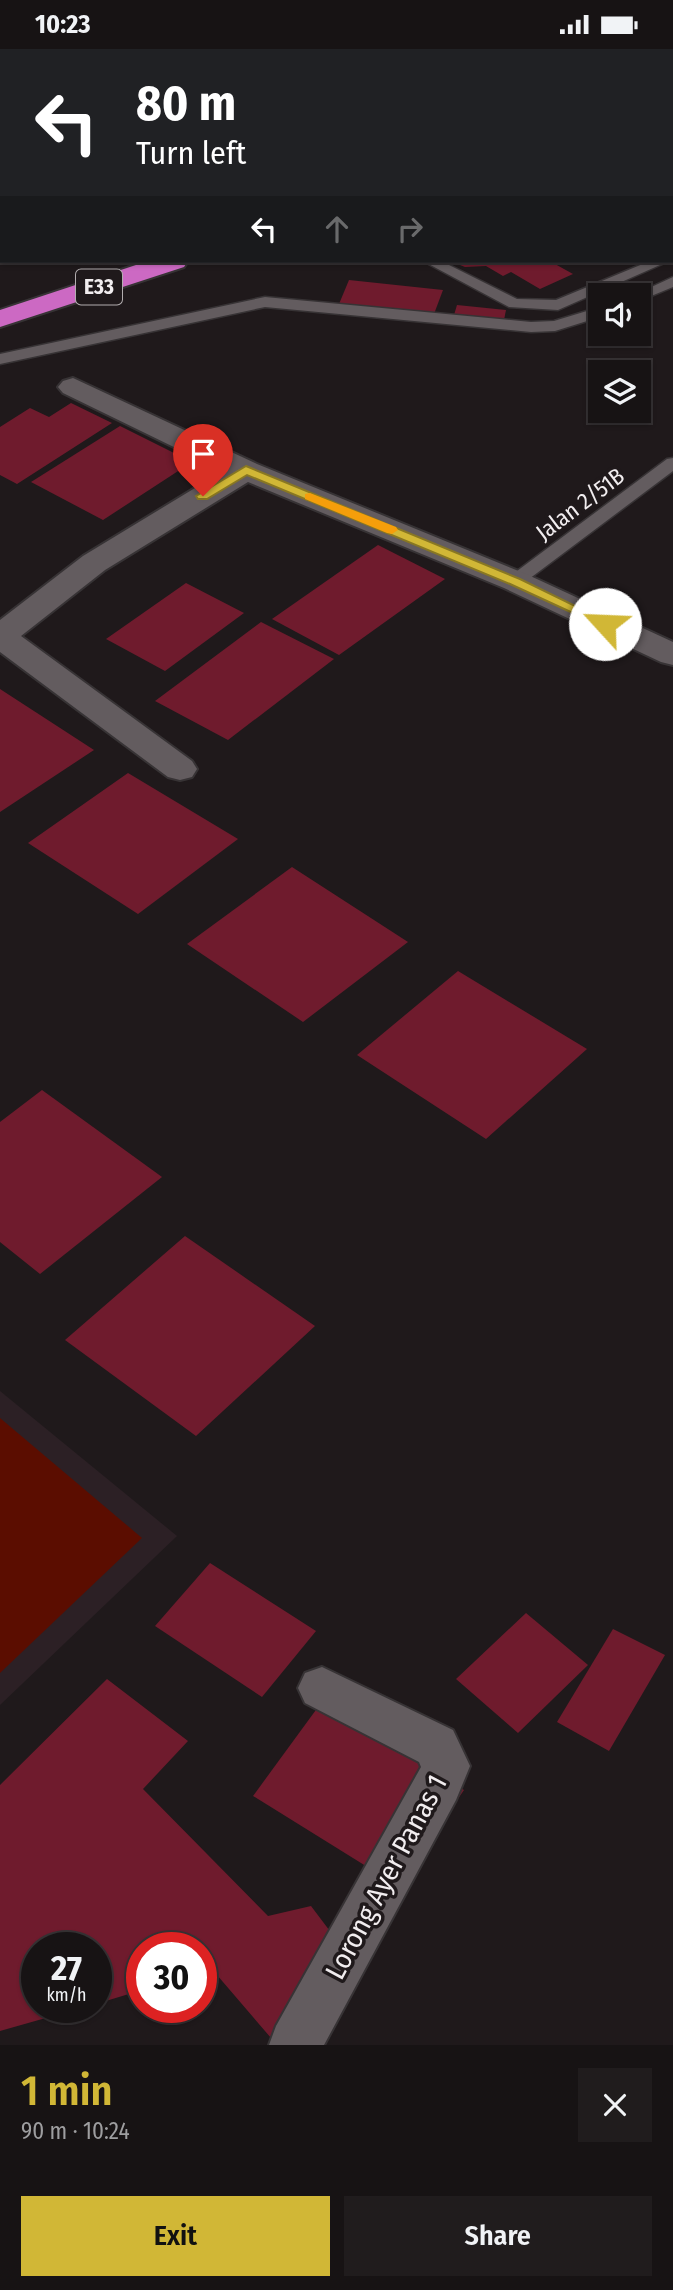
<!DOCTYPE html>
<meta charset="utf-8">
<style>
body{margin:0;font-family:"Fira Sans Condensed",sans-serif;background:#201c1d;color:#f1f3f6;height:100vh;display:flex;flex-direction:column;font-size:26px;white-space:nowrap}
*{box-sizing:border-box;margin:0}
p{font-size:23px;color:#9e9ea0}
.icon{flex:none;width:38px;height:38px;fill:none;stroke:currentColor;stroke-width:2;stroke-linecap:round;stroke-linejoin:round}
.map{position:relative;height:1996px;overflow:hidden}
.panel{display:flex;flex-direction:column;background:#171314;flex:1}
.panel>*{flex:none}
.hud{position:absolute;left:0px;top:0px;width:674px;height:214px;box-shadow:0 2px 5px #0004,0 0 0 2px #363234;background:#202124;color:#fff;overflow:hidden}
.fabs{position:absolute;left:588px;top:234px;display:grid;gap:14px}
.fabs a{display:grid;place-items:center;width:63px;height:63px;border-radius:0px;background:#171314;box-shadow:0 2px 5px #0004,0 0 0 2px #363234;font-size:35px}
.speed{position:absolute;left:21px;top:1883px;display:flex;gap:14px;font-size:35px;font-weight:700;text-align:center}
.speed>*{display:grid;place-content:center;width:91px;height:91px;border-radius:50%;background:#171314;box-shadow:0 2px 5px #0004,0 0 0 2px #363234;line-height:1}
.speed small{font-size:18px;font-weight:400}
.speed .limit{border:10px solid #d22;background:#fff;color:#111}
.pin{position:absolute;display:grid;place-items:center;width:60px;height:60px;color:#fff;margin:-72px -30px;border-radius:50% 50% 50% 0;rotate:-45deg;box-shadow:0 0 7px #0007}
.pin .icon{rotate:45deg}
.me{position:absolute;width:77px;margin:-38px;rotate:295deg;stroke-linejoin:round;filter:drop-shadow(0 0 5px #0008)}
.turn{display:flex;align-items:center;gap:24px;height:147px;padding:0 21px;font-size:32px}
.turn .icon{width:91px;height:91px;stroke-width:2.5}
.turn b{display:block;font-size:49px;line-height:60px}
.lanes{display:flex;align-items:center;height:66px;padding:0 21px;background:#0003;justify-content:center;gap:35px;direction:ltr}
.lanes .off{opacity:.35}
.round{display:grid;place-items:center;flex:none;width:74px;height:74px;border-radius:0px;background:#201c1d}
.overview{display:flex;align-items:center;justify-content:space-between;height:119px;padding:0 21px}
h1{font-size:42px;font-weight:600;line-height:52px;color:#d1b736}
.button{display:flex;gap:14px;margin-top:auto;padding:14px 21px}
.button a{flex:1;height:80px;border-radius:0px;background:#d1b736;color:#111;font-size:28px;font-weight:600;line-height:80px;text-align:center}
.button a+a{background:#201c1d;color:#f1f3f6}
.status{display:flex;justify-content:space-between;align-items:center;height:49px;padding:0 35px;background:#171314;direction:ltr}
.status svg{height:19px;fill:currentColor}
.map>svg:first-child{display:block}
</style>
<div class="status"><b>10:23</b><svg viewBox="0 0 49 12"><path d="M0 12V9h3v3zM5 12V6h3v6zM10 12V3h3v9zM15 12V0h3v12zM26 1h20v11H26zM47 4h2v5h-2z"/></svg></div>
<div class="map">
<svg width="673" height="1996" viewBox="0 0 673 1996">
<rect width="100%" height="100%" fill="#1f191b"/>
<!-- built -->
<path fill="#2c2025" d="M0,1342L177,1487L0,1656Z"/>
<!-- green -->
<path fill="#5b0d00" d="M0,1369L142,1489L0,1624Z"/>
<!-- building -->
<g fill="#6f1b2d">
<path d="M450,212H562L555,215L573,225L540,240L511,223L503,227L486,217L465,218Z"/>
<path d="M349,231L443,241L434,265L339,255Z"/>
<path d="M457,256L506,261L504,271L454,266Z"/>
<path d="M71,354L112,374L17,435L0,426V378L30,359L49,368Z"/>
<path d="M120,377L192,413L103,471L31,433Z"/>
<path d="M378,496L445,530L339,606L272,570Z"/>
<path d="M186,534L244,564L165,622L106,590Z"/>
<path d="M261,573L334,610L228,691L155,652Z"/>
<path d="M0,640L94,701L0,763Z"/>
<path d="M128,724L238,790L138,865L28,794Z"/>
<path d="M292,818L408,893L303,973L187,895Z"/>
<path d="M458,922L587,1000L486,1090L357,1006Z"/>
<path d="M42,1041L162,1128L40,1225L0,1193V1073Z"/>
<path d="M185,1187L315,1277L196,1387L65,1291Z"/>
<path d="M210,1514L316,1582L262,1648L155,1577Z"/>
<path d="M526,1564L588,1616L518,1684L456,1630Z"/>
<path d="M613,1580L665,1606L609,1702L557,1673Z"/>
<path d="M107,1630L188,1692L143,1740L268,1867L311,1857L351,1910L294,1996H277L211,1919L201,1922V1899H142V1941L96,1955V1899H37V1958L81,1959L0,1982V1736Z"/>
<path d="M321,1654L464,1741L398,1837L253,1747Z"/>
</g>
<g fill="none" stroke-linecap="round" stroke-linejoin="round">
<defs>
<g id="lane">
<path d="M0,60H2L0,69Z"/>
<rect x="672" y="165" width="1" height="9"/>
<path d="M423,212H441L517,250L556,251L650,212H669L558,261L509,258Z"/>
<path d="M673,228V238L639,252V247H632Z"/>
<path d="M265,248L531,273L554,272L600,258V268L555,282L531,283L265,258L0,315V305Z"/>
<path d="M673,409V422L521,536H509L506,532L509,528L667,410Z"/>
</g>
<g id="street">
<path d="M73,329L257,415L526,525L673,593V616L661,613L504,539L248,433L105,521L21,587L192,712L197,720L192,728L180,731L168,728L0,603V571L83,507L223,422L63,344L58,338L63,332Z"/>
<path d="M322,1618L453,1681L470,1717L456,1751L324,1996H269L276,1977L421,1718L419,1713L305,1654L298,1639L305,1624Z"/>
</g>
<g id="highway">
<path d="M490,0H517L489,2Z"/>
<path d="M673,7V22H672V7Z"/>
<path d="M0,188H2L0,205Z"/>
<path d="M148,212H188L184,218L0,278V261Z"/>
</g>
</defs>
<!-- lane casing -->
<use href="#lane" stroke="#373335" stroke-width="3"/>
<!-- street casing -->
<use href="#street" stroke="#373335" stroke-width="4"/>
<!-- highway casing -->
<use href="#highway" stroke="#373335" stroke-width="4"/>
<!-- lane -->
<use href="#lane" fill="#635c5f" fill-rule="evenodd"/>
<!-- street -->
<use href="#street" fill="#635c5f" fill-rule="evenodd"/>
<!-- highway -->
<use href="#highway" fill="#cc69c3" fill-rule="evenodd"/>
</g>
<!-- route -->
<path fill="#d1b736" stroke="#887723" stroke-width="2" d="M246,417L520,530L612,575L605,579L601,577L510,535L247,426L207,450H198L196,447Z"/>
<!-- slow -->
<path fill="#f59e0b" d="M310,444L396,478L398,481L392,485L387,484L305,450V445Z"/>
<g text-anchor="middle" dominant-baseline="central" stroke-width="7" stroke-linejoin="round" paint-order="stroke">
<!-- shield labels -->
<rect fill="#1f191b" stroke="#b2adaf" stroke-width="2" x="76" y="220.5" width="46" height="35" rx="5"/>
<g font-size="21" font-weight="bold" fill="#f1edef">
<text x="99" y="238">E33</text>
</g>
<!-- street labels -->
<g font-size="23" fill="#f1edef" stroke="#1f191b">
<text transform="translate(580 455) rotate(-37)">Jalan 2/51B</text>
</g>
<!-- near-street labels -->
<g font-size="28" fill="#f1edef" stroke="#1f191b">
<text transform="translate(386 1828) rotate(-62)">Lorong Ayer Panas 1</text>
</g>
</g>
</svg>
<div class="fabs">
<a><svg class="icon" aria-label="sound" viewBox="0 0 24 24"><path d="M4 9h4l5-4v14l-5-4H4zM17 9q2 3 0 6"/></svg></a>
<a><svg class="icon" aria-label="layers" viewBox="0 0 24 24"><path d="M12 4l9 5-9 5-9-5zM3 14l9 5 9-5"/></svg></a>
</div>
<div class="speed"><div>27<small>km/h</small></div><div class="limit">30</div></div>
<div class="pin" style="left:203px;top:447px;background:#d93025"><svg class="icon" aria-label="arrive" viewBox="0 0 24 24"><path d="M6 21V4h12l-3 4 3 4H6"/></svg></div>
<svg class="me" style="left:605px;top:575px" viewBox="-20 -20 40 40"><circle r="19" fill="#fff"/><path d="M0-13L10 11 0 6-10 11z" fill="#d1b736"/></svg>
<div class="hud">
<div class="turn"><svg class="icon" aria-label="left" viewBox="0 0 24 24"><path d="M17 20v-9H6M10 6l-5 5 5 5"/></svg><div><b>80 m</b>Turn left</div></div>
<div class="lanes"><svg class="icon" aria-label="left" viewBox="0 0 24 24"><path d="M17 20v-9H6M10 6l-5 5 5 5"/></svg><svg class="icon off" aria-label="ahead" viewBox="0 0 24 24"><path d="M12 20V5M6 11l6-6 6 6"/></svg><svg class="icon off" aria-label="right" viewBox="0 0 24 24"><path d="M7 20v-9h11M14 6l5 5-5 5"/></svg></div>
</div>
</div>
<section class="panel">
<div class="overview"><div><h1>1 min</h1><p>90 m · 10:24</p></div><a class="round"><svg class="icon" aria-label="close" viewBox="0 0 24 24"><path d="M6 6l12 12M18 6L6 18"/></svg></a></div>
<div class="button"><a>Exit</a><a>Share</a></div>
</section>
